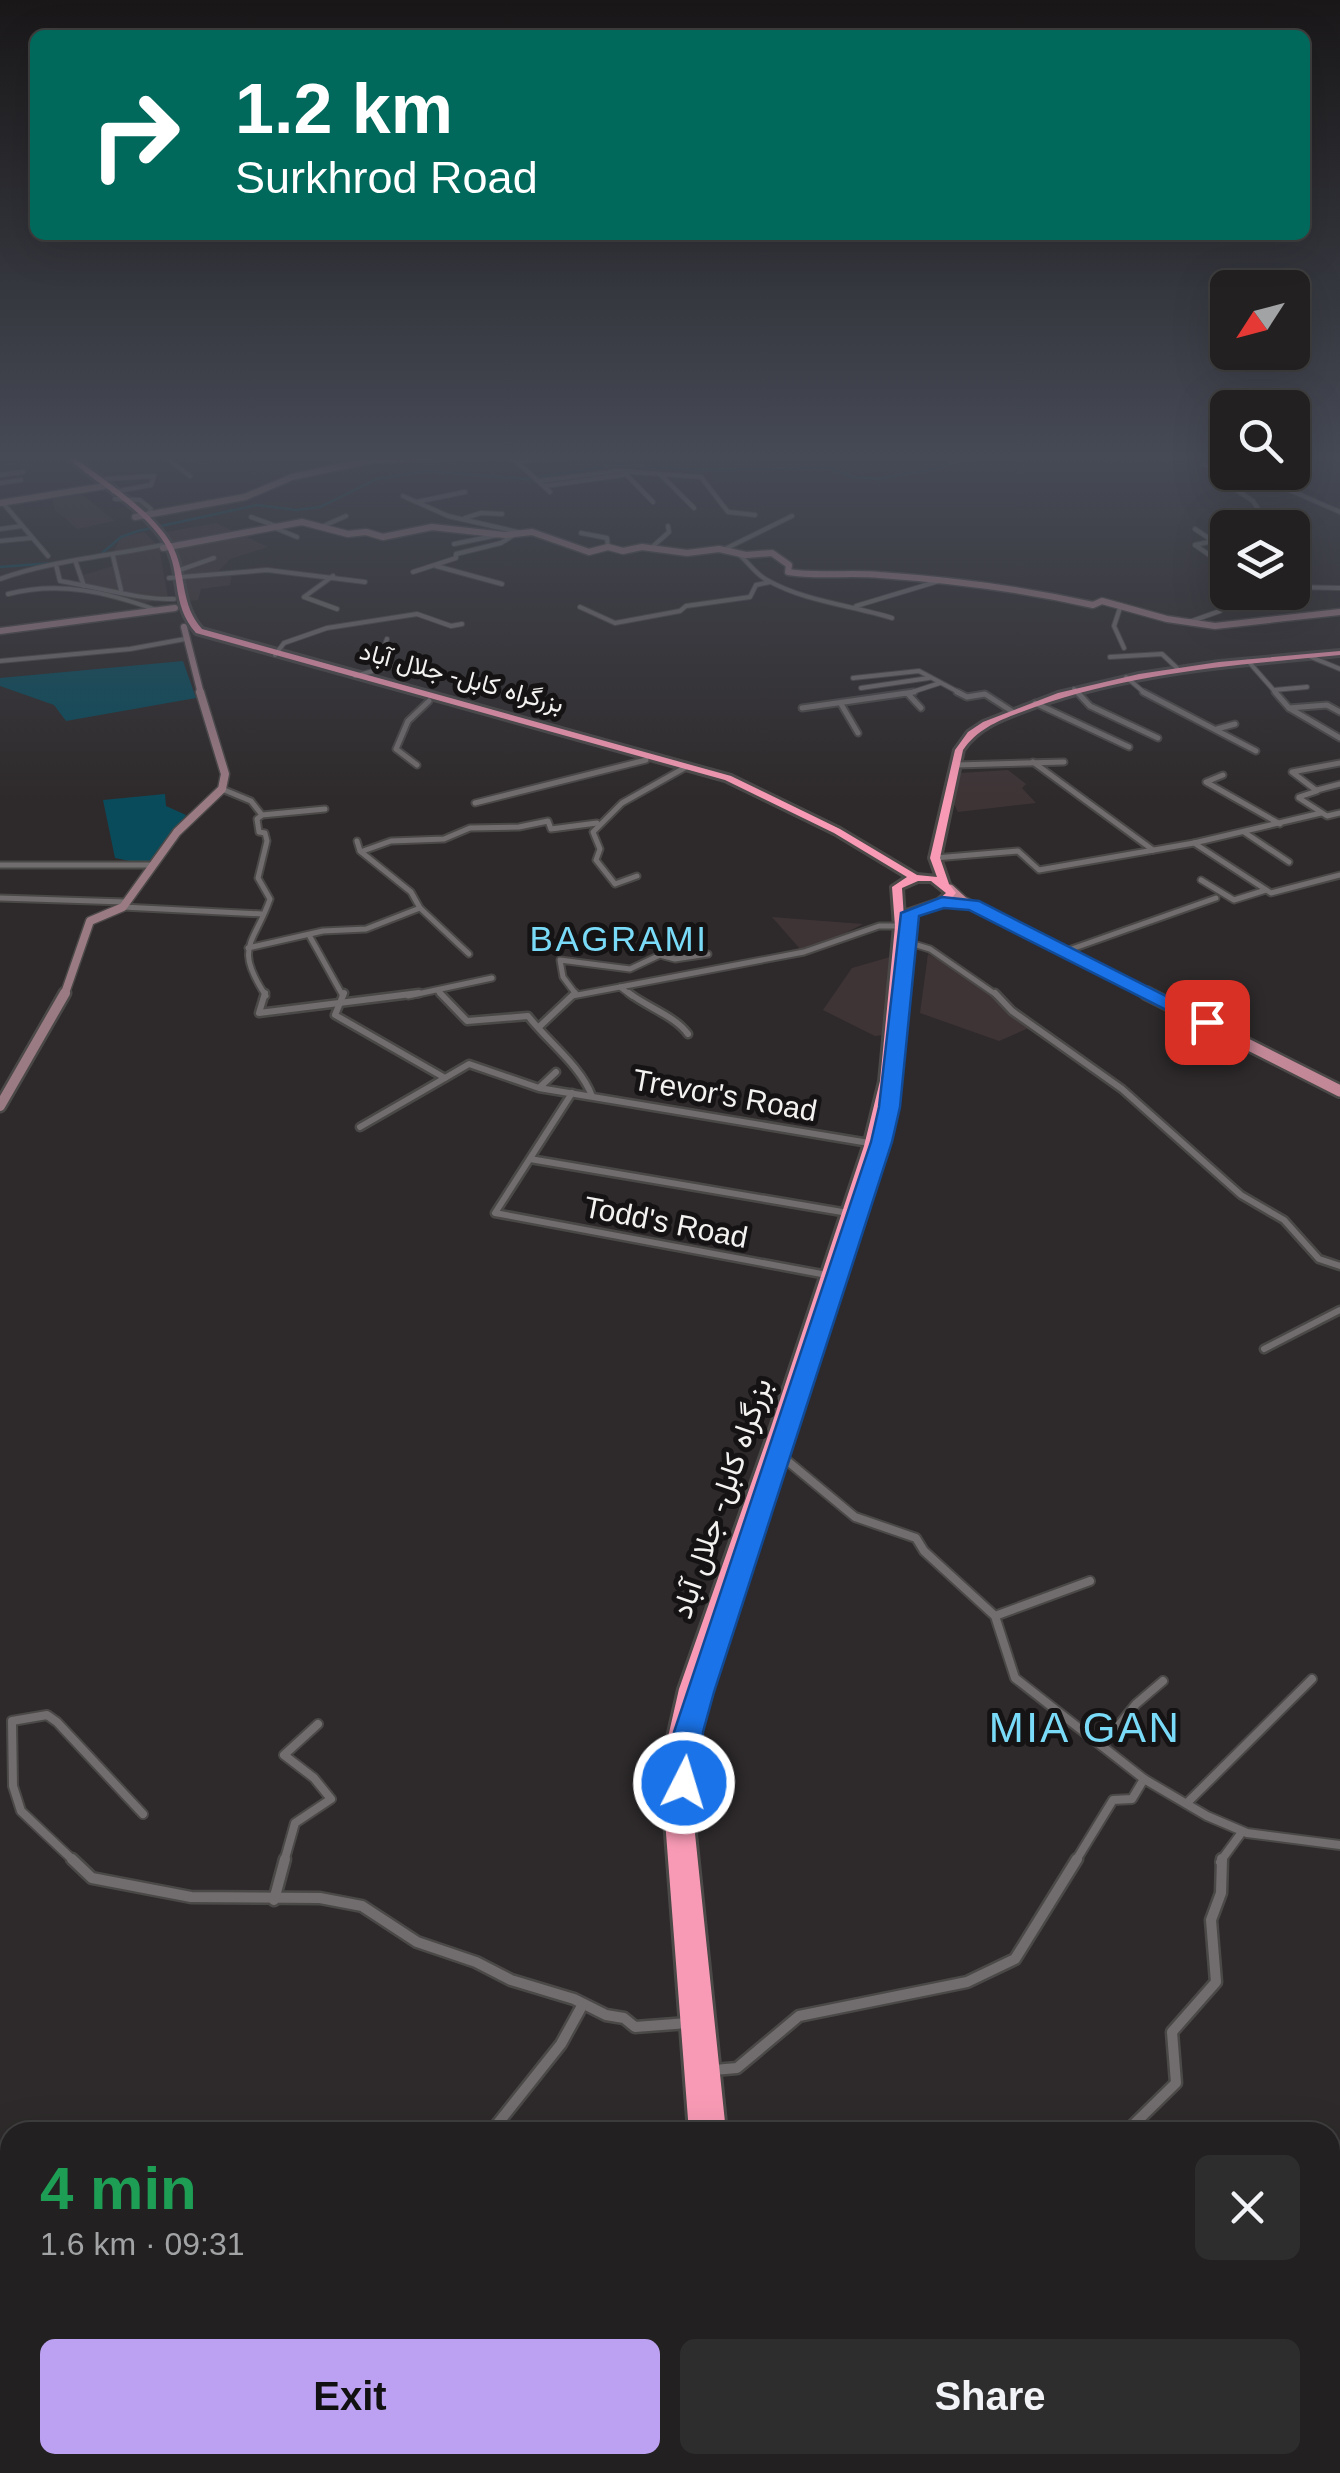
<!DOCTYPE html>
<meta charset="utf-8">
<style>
body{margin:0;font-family:Arial,Vazirmatn,sans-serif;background:#2e2d2d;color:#f1f3f6;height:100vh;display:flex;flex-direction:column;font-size:38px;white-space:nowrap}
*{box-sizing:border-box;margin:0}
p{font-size:32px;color:#a2a3a5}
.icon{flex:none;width:55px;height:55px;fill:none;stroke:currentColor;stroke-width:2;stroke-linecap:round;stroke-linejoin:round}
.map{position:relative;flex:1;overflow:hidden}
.sheet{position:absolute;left:0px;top:2122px;width:1340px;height:352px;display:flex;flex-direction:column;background:#222020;border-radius:30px 30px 0 0;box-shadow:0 10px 40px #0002,0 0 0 2px #3f3e3e}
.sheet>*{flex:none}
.top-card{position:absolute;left:30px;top:30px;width:1280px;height:210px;border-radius:15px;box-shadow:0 10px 40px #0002,0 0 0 2px #3f3e3e;background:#00695c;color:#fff;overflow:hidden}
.needle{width:65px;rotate:234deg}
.fabs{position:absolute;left:1210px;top:270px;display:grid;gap:20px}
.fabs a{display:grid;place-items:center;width:100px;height:100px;border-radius:15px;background:#222020;box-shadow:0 10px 40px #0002,0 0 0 2px #3f3e3e;font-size:50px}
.pin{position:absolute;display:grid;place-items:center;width:85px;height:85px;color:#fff;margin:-42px;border-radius:20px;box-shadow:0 5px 15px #0006}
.me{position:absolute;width:110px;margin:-55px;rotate:5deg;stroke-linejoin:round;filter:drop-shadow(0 0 8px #0008)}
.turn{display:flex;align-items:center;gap:35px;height:210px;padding:0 40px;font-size:45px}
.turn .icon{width:130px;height:130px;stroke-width:2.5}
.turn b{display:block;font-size:70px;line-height:85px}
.round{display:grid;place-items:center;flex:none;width:105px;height:105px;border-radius:15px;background:#2e2d2d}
.overview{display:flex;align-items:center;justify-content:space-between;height:170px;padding:0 40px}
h1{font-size:60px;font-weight:700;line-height:75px;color:#1e9e55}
.cta{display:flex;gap:20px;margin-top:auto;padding:20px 40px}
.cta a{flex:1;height:115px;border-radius:15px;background:#bca0f2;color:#111;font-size:40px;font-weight:700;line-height:115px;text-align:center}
.cta a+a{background:#2e2d2d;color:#f1f3f6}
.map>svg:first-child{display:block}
</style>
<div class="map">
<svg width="1340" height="2473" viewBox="0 0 1340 2473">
<rect width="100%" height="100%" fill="#2e2a2b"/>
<!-- built -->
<g fill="#3e3436">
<path d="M80,493L115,521L77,529L55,510L52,497Z"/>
<path d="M216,523L268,547L230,559L218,572L232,573L230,585L201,589L198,600L185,601L161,533Z"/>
<path d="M144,532L159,547L168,598L145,603L76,585L80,576L113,566L111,556L121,537Z"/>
<path d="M1008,770L1026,784L1022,788L1036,803L958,812L952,800L961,773Z"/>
<path d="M772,917L810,920L863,924L820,946L801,950Z"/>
<path d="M928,954L994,992L1031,1027L999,1041L920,1013Z"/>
<path d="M890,957L883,1035L875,1036L823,1010L852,968Z"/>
</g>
<!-- water -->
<g fill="#0a4b5b">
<path d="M183,661L196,698L66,721L54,705L0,686V678Z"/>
<path d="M165,794L166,806L186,815L149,865L115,858L103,800Z"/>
</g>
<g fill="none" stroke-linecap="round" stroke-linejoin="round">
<!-- stream -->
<g stroke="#0a4b5b" stroke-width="2.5">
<path d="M100,555L121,537L138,531L257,505L296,510L320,507L377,479L426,471L526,479L616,465L701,470L831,468L852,477L878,479L939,468L978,455"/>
<path d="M0,567L53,563"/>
</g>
<defs>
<g id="street-far4">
<path d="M163,455L190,476"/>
<path d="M500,455L516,461L550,492"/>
<path d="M1200,455L1228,463"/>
<path d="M0,458L20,455"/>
<path d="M1112,458L1153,455"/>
<path d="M1163,459L1188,455"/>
<path d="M188,460L210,455"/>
<path d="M518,461L562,458"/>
<path d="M1203,464L1230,474"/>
<path d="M623,471L653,502"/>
<path d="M1235,472L1221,480L1253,501L1267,523L1263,525"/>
<path d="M1248,472L1340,512"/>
<path d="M0,475L23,472"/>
<path d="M661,475L694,508"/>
<path d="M106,479L154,476"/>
<path d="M539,481L618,471L701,477L728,512L755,515"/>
<path d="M0,483L21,480"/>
<path d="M545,486L623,475"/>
<path d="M113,492L151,485L154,476"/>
<path d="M403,496L448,516L518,532"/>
<path d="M115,499L140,500L151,509L148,514"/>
<path d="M416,502L465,492"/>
<path d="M3,503L48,556"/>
<path d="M251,517L276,526"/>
<path d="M465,518L481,513L502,514"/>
<path d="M321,527L346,516"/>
<path d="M275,528L297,537"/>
<path d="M0,529L22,526"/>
<path d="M1195,529L1213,541L1195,545L1228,568"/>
<path d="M581,533L607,538L608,547"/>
<path d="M0,541L31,538"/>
<path d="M454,544L498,535"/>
<path d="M651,548L669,532L668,526"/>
<path d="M730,550L727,548L792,516"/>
<path d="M737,553C748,561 755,574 767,580C806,602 851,605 892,618"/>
<path d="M113,556L121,590"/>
<path d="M76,563L84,586"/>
<path d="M56,565L60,581C98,587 138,600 174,599"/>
<path d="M436,566L502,584"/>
<path d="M177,571L214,558"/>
<path d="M413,572L456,558V554L501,543L517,533"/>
<path d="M333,576L304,597L337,609"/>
<path d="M169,578L267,570L365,582"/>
<path d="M0,579C49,561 109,556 162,545"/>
<path d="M1292,587L1340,588"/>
<path d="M8,594C60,581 107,592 156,610"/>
<path d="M1121,605L1114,626L1124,648"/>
<path d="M856,606L939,581"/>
<path d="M580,607L615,623L680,611L686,606L750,597L756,585L770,582"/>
<path d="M1189,622L1220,611L1231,598"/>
<path d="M275,655L284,643L327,628L417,614L451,626L462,624"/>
<path d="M1110,657L1162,654L1177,668"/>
<path d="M1311,657L1340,669"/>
<path d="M0,661L130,649L185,639"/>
<path d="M1248,661L1277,694"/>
<path d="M355,676L392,666L381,656L387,639"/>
<path d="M1126,677L1146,694"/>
<path d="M853,678L919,671L962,694"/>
<path d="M861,688L929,678"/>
<path d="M1074,689L1079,694"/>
<path d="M1274,690L1307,687"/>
<path d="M906,694L940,683"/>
</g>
<g id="street-far3">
<path d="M957,692L967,697L985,694L1013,712"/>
<path d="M1077,692L1090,706L1158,738"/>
<path d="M1143,692L1256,751"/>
<path d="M1275,692L1289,708L1340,738"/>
<path d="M908,694L921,708"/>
<path d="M1035,703L1129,747"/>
<path d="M841,704L858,733"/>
<path d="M802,708L914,692"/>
<path d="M1289,708L1327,705L1340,712"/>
<path d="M1217,729L1235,724"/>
<path d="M1033,762L1153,850"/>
<path d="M417,765L396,749L408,721L429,701"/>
<path d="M956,765L1064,762"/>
<path d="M1223,775L1206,782L1280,824"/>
<path d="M222,789L251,801L262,815L325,809"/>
<path d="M1317,790L1340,784"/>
<path d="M1299,797L1317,791L1292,772L1340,763"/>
<path d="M1299,798L1327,816L1340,813"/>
<path d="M475,803L646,760"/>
<path d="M262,815L257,819L259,832L265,833L267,841L258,878L270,899C254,945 233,946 266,996"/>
<path d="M1244,832L1289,862"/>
<path d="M357,841L360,851L411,892L420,908L469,954"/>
<path d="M1194,843L1271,893L1340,875"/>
<path d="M363,851L391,841L444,839L470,828L519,827L548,821L551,829L597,823"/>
<path d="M935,858L1018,851L1039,870L1194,843L1321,813"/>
<path d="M0,865H152"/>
<path d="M637,876L615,884L596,860L600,849L593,832L622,803L686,767"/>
<path d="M1201,880L1234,900L1266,890"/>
<path d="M0,898L125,902"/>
<path d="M123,907L262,914"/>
<path d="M309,935L343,996"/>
<path d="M907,942L930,949L998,996"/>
<path d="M248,948L323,931L366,929L420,908"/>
<path d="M1066,951L1216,898"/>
<path d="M620,987L804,952L879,926H900"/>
<path d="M438,991L443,996"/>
<path d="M575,993L563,977L560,960L630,969L660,955L675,959L708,954"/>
<path d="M408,996L492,978"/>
<path d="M572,996L620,987L632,996"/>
</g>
<g id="street-far2">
<path d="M265,993L259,1013L419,993"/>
<path d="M344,993L335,1015L445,1078L469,1064L539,1088L869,1143"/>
<path d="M440,993L467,1021L528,1016C549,1043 580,1065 592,1096"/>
<path d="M629,993C647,1007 675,1016 688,1034"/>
<path d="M995,993L1012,1011L1122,1089L1241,1195L1284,1220L1319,1259L1340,1266"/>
<path d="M539,1027L575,993"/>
<path d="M540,1087L556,1072"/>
<path d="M572,1093L495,1213L827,1275"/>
<path d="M360,1127L445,1078"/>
<path d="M530,1159L848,1213"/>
<path d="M1264,1349L1340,1310"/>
</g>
<g id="street-far1">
<path d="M779,1454L855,1517L916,1538L924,1551L995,1616L1015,1678L1144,1779L1132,1799L1113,1800L1075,1862"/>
<path d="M995,1616L1090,1581"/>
<path d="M1102,1746L1136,1704L1163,1681"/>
<path d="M1144,1779L1207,1816L1247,1833L1340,1845"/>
<path d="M1188,1802L1312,1679"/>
<path d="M75,1862L21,1811L13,1786L12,1721L47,1715L57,1722L143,1814"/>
<path d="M284,1862L295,1823L331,1799L314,1778L284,1755L318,1724"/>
<path d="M1220,1862L1242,1832"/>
</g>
<g id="street">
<path d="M72,1859L92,1878L191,1897L320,1898L362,1906L417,1942L476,1962L511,1980L574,1999L606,2015L624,2018L635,2027L688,2023"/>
<path d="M274,1900L285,1859"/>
<path d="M714,2070L737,2068L799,2016L967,1982L1015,1959L1077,1859"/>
<path d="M491,2132L561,2044L583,2004"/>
<path d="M1126,2132L1176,2083L1172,2032L1216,1982L1211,1920L1221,1893L1222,1859"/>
<path d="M1330,2404L1340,2410"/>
</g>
<g id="secondary-far2">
<path d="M0,503L105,486"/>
<path d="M135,517L245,497L292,477L372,460L483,455"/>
<path d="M163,548L302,522L348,534L366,532L383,537L432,527L505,535L532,532L589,552L608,547L623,551L642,547L687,553L719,549L746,555L772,553L789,565L788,572C818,577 849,572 880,575C953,580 1022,589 1093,605L1102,601L1167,619L1215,626L1340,612"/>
<path d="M184,627L201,694"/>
<path d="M0,631L175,608"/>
</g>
<path id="secondary-far1" d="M64,996L90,921L123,907L177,832L222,789L225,774L200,692"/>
<path id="secondary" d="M0,1106L65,993"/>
<path id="primary-far1" d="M950,889L963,901L1151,996"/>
<path id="primary" d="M1146,993L1340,1091"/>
<g id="highway">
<path d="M64,455H71C103,480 156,512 174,549C187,577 180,604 202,629L731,776L840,829L917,875L937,877L930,858L955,750L968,732L983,722L1058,693L1139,674L1219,662L1340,651V655C1237,665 1134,672 1035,707C1008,717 980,725 963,750L940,858L949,884L956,893L946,904L915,915L896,1107L888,1142L697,1732L694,1824L726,2132H689L661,1768L679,1689L771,1427L864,1146L880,1081L895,926L892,887L907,877L834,833L725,780L196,633C170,603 182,574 165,544C143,508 95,483 64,455ZM918,881H931L946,893L938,900L906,911L904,918L902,888Z"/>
<path d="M719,2465H762L763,2473H720Z"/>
</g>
</defs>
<!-- street-far4 casing -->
<use href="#street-far4" stroke="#4b4848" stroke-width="6"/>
<!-- street-far3 casing -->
<use href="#street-far3" stroke="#4b4848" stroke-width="9"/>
<!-- street-far2 casing -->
<use href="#street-far2" stroke="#4b4848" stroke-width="11"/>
<!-- street-far1 casing -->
<use href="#street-far1" stroke="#4b4848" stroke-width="12"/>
<!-- street casing -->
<use href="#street" stroke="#4b4848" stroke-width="15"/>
<!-- secondary-far2 casing -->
<use href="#secondary-far2" stroke="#4b4848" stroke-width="9"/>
<!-- secondary-far1 casing -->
<use href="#secondary-far1" stroke="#4b4848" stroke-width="11"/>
<!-- secondary casing -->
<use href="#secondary" stroke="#4b4848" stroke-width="15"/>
<!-- primary-far1 casing -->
<use href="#primary-far1" stroke="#4b4848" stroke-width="12"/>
<!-- primary casing -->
<use href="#primary" stroke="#4b4848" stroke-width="16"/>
<!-- highway casing -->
<use href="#highway" stroke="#4b4848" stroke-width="6"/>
<!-- street-far4 -->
<use href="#street-far4" stroke="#716c6d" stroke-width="4"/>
<!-- street-far3 -->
<use href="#street-far3" stroke="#716c6d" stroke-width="5"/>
<!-- street-far2 -->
<use href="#street-far2" stroke="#716c6d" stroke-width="6"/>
<!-- street-far1 -->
<use href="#street-far1" stroke="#716c6d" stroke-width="8"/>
<!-- street -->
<use href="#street" stroke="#716c6d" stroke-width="10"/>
<!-- secondary-far2 -->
<use href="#secondary-far2" stroke="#9a7a83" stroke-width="6"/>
<!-- secondary-far1 -->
<use href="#secondary-far1" stroke="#9a7a83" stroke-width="8"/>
<!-- secondary -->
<use href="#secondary" stroke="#9a7a83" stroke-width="10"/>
<!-- primary-far1 -->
<use href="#primary-far1" stroke="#c28898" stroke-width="9"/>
<!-- primary -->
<use href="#primary" stroke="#c28898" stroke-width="11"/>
<!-- highway -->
<use href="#highway" fill="#f89ab5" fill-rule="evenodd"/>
</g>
<!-- sky -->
<linearGradient id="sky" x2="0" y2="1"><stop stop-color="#191718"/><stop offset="0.57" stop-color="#464a55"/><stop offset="1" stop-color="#464a55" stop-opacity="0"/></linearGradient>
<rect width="1340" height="801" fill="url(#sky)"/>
<!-- route -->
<path fill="#1a73e8" stroke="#114b97" stroke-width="2.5" d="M942,897L979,901L1217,1022L1207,1028L1200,1027L969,910L944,908L919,916L900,1107L892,1142L714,1692L703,1732L699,1783L695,1792L684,1796L674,1792L669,1783L674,1732L871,1142L879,1107L901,913Z"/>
<g text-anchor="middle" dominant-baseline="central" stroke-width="10" stroke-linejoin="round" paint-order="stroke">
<!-- far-street labels -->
<g font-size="25" fill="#f4f1f1" stroke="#151313">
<text transform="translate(462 677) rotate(15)">بزرگراه کابل- جلال آباد</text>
</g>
<!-- street labels -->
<g font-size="30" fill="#f4f1f1" stroke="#151313">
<text transform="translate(725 1095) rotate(10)">Trevor's Road</text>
<text transform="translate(666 1222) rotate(11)">Todd's Road</text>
<text transform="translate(721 1498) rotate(-71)">بزرگراه کابل- جلال آباد</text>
</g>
<!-- quarter labels -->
<g font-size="35" letter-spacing="2.5" fill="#7adbf8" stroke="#151313">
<text x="619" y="938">BAGRAMI</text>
</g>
<!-- near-quarter labels -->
<g font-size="42" letter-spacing="2.5" fill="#7adbf8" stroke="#151313">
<text x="1085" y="1727">MIA GAN</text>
</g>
</g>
</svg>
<div class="fabs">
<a><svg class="needle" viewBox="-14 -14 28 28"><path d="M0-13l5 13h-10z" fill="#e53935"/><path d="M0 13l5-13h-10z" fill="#a2a3a5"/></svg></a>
<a><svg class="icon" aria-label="search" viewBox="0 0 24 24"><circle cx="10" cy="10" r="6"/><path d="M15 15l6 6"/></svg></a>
<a><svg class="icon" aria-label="layers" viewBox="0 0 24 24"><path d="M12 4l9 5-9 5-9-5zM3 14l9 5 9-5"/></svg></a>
</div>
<div class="pin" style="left:1207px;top:1022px;background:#d93025"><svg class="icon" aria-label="arrive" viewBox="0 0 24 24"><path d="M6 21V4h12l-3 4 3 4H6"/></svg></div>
<svg class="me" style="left:684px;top:1783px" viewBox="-20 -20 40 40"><circle r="17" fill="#1a73e8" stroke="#fff" stroke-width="3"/><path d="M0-11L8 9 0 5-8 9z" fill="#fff"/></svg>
<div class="top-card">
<div class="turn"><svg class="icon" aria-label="right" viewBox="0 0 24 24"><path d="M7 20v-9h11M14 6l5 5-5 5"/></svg><div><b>1.2 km</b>Surkhrod Road</div></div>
</div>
<section class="sheet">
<div class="overview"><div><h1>4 min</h1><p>1.6 km · 09:31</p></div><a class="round"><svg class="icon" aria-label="close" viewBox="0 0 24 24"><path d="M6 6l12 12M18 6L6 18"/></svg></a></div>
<div class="cta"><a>Exit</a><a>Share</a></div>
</section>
</div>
